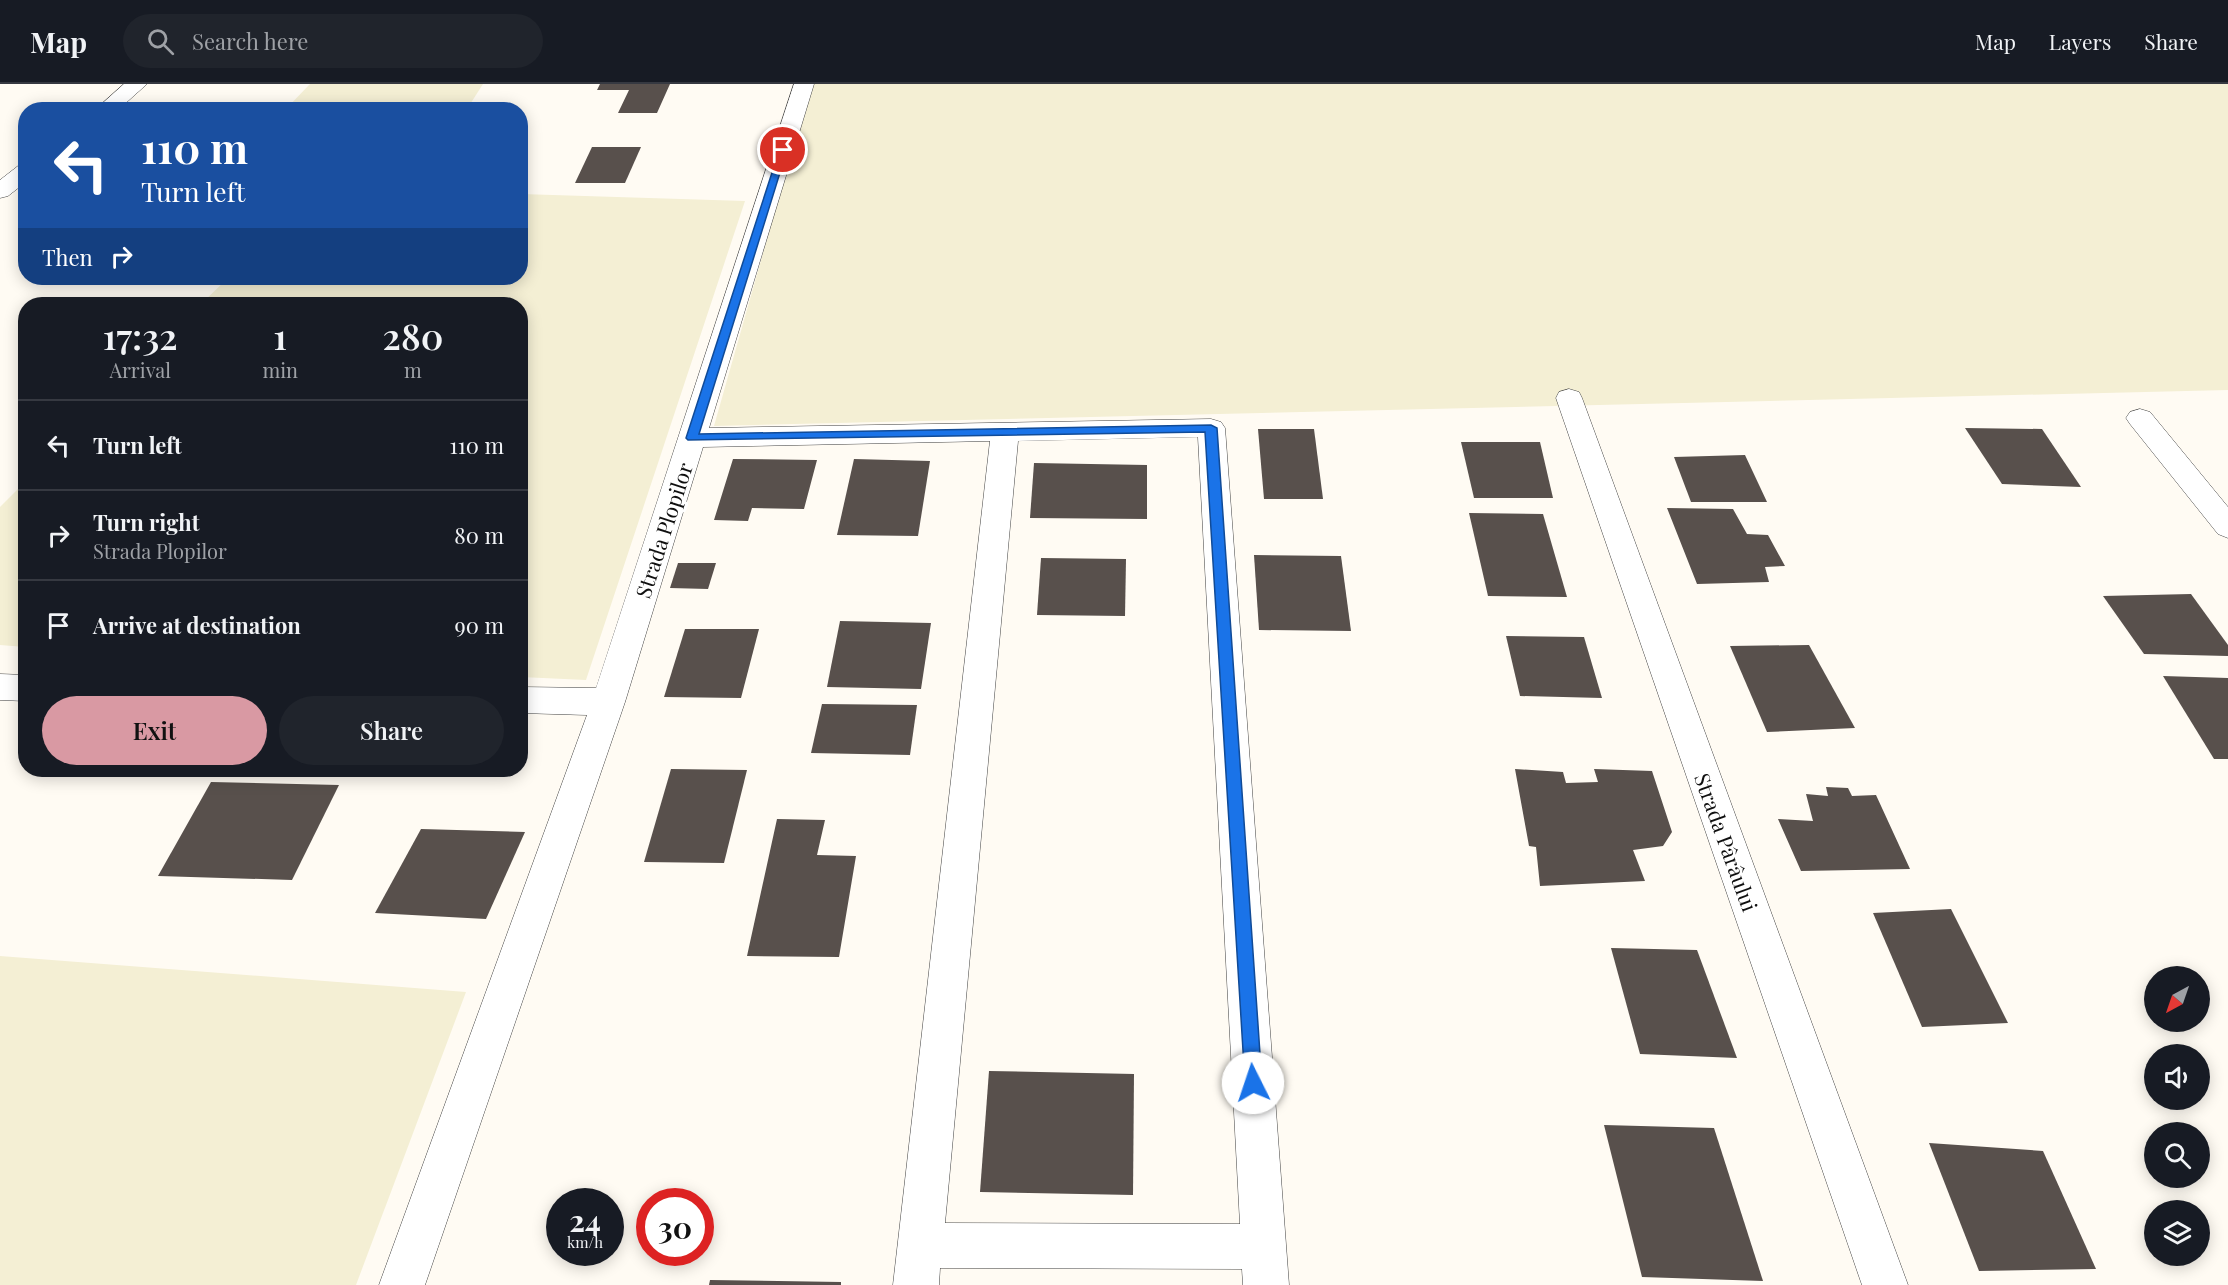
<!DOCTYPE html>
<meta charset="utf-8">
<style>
body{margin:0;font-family:"Playfair Display",serif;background:#20242c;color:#f1f3f6;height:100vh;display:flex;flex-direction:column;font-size:22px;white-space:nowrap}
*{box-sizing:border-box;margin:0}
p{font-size:20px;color:#9ea1a6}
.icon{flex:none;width:33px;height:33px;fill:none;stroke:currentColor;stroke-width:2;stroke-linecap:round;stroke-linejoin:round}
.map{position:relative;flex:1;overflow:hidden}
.side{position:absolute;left:18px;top:213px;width:510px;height:480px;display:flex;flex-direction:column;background:#171b24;border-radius:24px;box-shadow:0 3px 15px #0003}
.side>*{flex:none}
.banner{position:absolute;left:18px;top:18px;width:510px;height:183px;border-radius:24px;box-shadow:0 3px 15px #0003;background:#1a4fa0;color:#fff;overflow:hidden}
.needle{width:39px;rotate:220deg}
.tools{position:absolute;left:2144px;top:882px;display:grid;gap:12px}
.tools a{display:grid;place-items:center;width:66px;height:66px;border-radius:50%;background:#171b24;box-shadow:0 3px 15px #0003;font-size:30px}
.speed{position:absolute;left:546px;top:1104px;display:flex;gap:12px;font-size:30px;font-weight:700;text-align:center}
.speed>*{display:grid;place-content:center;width:78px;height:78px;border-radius:50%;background:#171b24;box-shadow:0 3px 15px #0003;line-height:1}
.speed small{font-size:15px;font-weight:400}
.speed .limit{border:9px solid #d22;background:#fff;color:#111}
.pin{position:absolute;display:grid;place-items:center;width:51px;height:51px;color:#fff;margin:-26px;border:3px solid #fff;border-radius:50%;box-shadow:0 2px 6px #0007}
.me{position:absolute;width:66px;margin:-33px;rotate:356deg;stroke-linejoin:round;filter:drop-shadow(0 0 4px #0008)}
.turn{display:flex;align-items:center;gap:21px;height:126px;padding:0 24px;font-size:27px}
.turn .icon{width:78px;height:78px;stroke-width:2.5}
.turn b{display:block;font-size:42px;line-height:51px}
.then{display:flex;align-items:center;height:57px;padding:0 24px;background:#0003;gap:12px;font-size:22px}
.eta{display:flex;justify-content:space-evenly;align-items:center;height:102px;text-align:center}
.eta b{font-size:36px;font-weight:600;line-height:42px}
.action{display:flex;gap:12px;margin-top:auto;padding:12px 24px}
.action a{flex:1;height:69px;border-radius:36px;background:#d999a3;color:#111;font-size:24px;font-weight:600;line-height:69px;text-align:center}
.action a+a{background:#20242c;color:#f1f3f6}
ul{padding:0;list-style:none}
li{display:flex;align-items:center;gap:18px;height:90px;padding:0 24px;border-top:2px solid #363941}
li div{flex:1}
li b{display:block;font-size:22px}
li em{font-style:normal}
header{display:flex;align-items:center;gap:36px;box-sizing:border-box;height:84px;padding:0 30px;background:#171b24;border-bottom:2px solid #363941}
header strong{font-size:28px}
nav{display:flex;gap:33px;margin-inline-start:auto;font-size:21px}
.search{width:420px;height:54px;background:#20242c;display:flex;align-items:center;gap:15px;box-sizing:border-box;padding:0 21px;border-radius:33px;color:#9ea1a6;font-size:22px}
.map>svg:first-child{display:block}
</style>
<header>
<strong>Map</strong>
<div class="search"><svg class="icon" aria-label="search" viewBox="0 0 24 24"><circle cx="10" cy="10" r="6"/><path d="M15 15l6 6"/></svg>Search here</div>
<nav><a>Map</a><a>Layers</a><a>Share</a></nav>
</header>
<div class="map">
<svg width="2228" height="1201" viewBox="0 0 2228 1201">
<rect width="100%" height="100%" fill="#fffbf3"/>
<!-- farmland -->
<g fill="#f4efd4">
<path d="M310,0H483L467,25H286Z"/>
<path d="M811,0H2228V306L714,342Z"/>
<path d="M521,110L745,117L586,596L521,593L520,220H201L228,194H520Z"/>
<path d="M25,398V563L0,561V423Z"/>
<path d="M0,872L466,908L356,1201H0Z"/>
</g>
<!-- building -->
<g fill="#58504c">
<path d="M600,0H670L657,29H618L629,6H597Z"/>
<path d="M592,63H641L625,99H575Z"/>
<path d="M1965,344L2042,345L2081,403L2002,400Z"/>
<path d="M1258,345H1314L1323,415H1264Z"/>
<path d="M1461,358H1540L1553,414H1474Z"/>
<path d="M1745,371L1767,418H1691L1674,373Z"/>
<path d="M733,375L817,376L804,425L752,424L748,437L714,436Z"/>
<path d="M854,375L930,377L918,452L837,451Z"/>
<path d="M1034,379L1147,381V435L1030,434Z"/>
<path d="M1667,424L1733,425L1747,450L1768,451L1785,482L1765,483L1769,498L1697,500Z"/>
<path d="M1469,429L1543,430L1567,513L1488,512Z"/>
<path d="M1254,471L1341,472L1351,547L1259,546Z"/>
<path d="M1041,474L1126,475L1125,532L1037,531Z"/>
<path d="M678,479H716L708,505L670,504Z"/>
<path d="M2191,510L2228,561V572L2144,570L2103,512Z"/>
<path d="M840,537L931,539L921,605L827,603Z"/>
<path d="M685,545H759L741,614L664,613Z"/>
<path d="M1506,552L1584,553L1602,614L1520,612Z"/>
<path d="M1809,561L1855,644L1767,648L1730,562Z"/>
<path d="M2163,592L2228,594V675H2214Z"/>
<path d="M822,620L917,621L910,671L811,669Z"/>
<path d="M671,685L747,686L724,779L644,778Z"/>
<path d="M1515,685L1563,688L1566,699L1598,698L1594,685L1652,687L1672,748L1663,762L1633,766L1645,797L1540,802L1536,763L1529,762Z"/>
<path d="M211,698L339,701L292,796L158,792Z"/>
<path d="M1826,703L1848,704L1852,712L1876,711L1910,785L1801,787L1778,735L1813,737L1806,710L1828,712Z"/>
<path d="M777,735L825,736L817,771L856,772L839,873L747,872Z"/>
<path d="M421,745L525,748L486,835L375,829Z"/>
<path d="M1951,825L2008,939L1922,943L1873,829Z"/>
<path d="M1611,864L1697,866L1737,974L1640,970Z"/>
<path d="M989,987L1134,990L1133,1111L980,1108Z"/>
<path d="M1604,1041L1714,1044L1763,1197L1642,1193Z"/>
<path d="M1929,1059L2043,1067L2096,1185L1979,1187Z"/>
<path d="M710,1196L841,1198V1201H709Z"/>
</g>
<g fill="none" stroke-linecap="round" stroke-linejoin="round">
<defs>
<g id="minor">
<path d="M124,0H147L118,26H95Z"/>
<path d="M794,0H814L709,344L1211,335L1221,338L1225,344L1289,1201H1243L1242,1185L940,1184L939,1201H893L990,357L703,363L625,618L425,1201H379L587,631L520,629V603L596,604ZM1198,353L1240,1140L945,1139L1018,357Z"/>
<path d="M26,80V98L8,112L0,114V96L18,82Z"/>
<path d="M1569,305L1579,308L1582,314L1908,1201H1862L1556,314L1559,308Z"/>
<path d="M2140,325L2150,328L2228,423V454L2218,450L2130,340L2126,334L2130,328Z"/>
<path d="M0,590L26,591V617L0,616Z"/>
</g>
</defs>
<!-- minor casing -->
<use href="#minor" stroke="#434343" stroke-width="1"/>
<!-- minor -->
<use href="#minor" fill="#fff" fill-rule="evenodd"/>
</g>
<!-- route -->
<path fill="#1a73e8" stroke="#114b97" stroke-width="1.5" d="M780,64L787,66L699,350L1211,341L1217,344L1262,999L1259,1005L1253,1008L1247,1005L1245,999L1205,348L688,356L686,354Z"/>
<g text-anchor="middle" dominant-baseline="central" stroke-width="6" stroke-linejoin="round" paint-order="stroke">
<!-- street labels -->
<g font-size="21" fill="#101010" stroke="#fff">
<text transform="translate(663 446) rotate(-72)">Strada Plopilor</text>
<text transform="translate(1727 758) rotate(70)">Strada Pârâului</text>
</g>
</g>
</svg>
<div class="tools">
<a><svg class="needle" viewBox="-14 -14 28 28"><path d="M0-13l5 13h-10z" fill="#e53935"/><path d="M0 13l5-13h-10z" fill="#9ea1a6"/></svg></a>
<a><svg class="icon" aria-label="sound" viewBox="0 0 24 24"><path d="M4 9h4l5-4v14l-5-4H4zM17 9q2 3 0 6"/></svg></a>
<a><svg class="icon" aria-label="search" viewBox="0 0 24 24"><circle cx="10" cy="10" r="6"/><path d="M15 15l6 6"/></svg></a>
<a><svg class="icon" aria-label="layers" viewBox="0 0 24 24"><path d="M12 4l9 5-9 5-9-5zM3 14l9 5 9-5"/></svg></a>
</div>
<div class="speed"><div>24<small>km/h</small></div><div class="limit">30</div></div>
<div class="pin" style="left:783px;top:66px;background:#d93025"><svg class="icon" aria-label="arrive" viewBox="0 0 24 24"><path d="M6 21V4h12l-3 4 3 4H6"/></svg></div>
<svg class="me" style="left:1253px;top:999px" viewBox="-20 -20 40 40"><circle r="19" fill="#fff"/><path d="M0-13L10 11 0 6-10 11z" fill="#1a73e8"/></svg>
<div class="banner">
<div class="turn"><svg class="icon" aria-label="left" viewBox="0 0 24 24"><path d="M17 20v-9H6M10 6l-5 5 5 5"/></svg><div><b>110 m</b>Turn left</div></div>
<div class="then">Then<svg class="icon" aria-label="right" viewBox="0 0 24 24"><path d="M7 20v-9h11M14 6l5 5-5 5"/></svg></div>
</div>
<section class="side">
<div class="eta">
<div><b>17:32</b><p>Arrival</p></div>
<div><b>1</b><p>min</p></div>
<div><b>280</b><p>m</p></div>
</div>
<ul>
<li><svg class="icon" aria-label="left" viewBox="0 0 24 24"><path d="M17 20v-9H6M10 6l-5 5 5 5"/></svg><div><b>Turn left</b></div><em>110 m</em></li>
<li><svg class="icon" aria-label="right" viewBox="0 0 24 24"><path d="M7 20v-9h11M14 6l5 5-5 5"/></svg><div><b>Turn right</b><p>Strada Plopilor</p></div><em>80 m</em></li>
<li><svg class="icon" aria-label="arrive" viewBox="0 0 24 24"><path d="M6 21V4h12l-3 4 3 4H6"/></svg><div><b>Arrive at destination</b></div><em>90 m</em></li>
</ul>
<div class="action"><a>Exit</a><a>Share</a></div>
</section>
</div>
